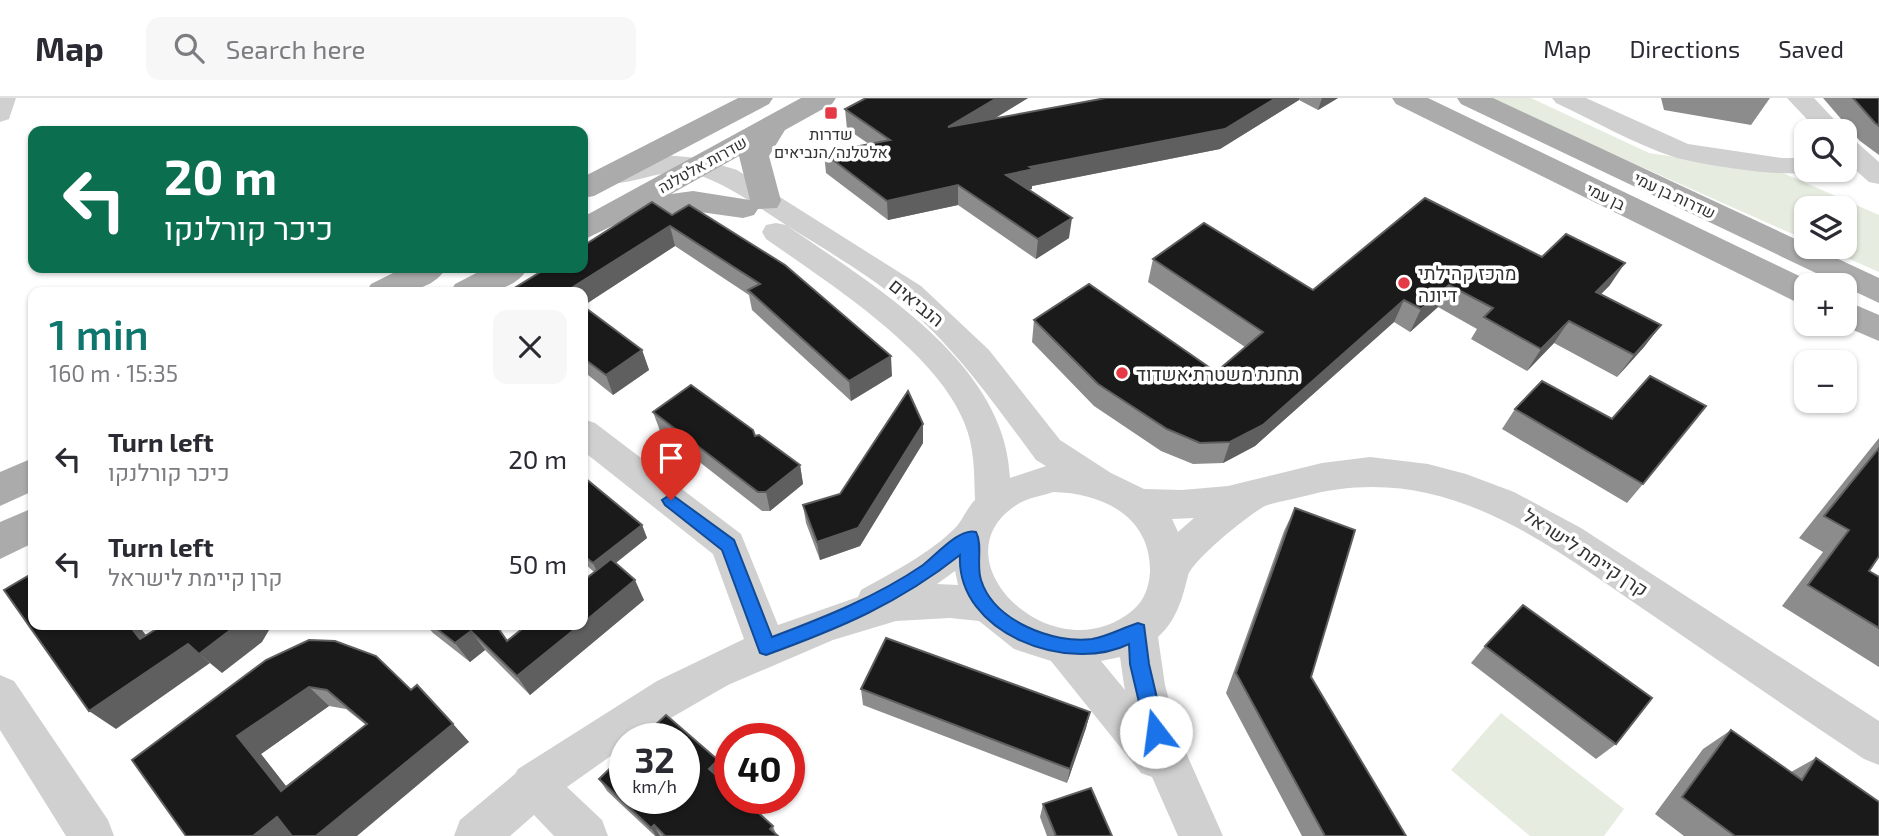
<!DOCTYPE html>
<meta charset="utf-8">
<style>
body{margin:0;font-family:"Exo 2",Heebo,sans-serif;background:#f7f7f7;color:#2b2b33;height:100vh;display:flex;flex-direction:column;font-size:26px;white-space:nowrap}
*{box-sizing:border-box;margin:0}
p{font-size:23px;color:#7c7c81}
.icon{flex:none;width:38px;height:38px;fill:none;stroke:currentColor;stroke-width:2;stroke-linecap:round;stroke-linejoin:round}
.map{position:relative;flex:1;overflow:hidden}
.side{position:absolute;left:28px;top:189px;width:560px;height:343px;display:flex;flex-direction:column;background:#fff;border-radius:14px;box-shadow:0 2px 5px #0004}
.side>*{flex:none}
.hud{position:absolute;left:28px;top:28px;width:560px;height:147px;border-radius:14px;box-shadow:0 2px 5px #0004;background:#0b6e4f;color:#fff;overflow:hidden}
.tools{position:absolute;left:1794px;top:21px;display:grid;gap:14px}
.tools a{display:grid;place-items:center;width:63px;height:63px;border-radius:14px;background:#fff;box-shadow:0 2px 5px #0004;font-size:35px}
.speed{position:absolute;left:609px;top:625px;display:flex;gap:14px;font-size:35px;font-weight:700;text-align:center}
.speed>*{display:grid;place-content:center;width:91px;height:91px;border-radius:50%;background:#fff;box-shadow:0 2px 5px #0004;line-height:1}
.speed small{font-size:18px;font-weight:400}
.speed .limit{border:10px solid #d22;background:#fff;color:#111}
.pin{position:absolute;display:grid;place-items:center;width:60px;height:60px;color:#fff;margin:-72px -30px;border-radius:50% 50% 50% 0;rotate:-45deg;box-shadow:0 0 7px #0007}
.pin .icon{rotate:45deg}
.me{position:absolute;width:77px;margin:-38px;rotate:345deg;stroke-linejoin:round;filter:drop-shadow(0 0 5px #0008)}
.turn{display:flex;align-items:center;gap:24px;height:147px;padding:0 21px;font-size:32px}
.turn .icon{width:91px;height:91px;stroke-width:2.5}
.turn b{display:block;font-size:49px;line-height:60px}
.round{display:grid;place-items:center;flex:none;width:74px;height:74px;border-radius:14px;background:#f7f7f7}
.headline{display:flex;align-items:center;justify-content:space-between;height:119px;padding:0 21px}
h1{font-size:42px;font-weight:600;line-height:52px;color:#0f766e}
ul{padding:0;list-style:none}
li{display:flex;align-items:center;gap:21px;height:105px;padding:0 21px}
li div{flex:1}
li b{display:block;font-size:26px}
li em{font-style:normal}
header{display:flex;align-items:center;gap:42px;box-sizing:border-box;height:98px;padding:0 35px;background:#fff;border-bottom:2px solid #e1e1e2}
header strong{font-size:33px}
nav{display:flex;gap:38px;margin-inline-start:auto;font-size:24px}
.search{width:490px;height:63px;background:#f7f7f7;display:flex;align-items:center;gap:18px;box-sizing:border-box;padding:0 24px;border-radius:14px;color:#7c7c81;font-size:26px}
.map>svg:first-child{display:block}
</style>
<header>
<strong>Map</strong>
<div class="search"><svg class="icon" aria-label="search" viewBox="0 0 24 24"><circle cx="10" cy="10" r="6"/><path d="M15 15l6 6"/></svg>Search here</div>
<nav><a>Map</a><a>Directions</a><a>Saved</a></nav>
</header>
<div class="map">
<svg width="1879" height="738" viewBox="0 0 1879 738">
<rect width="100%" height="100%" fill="#fff"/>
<!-- green -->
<g fill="#e6ecdf">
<path d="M1487,0H1531L1649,55L1783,75L1879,117V174L1822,149H1844V110H1806V142Z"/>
<path d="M1501,615L1624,711L1604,738H1530L1451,672Z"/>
</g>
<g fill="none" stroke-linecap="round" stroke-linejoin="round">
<!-- minor -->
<g fill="#d0d0d0" fill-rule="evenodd">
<path d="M0,0H16L9,21L0,24Z"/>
<path d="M1552,0H1586L1688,46L1782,60H1806V72H1817C1800,83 1696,66 1674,59C1634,46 1595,23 1556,5Z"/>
<path d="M1787,0H1814L1845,33H1818Z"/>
<path d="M1844,39L1853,41L1879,64V86L1869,84L1844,62Z"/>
<path d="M665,57L698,60L737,72L921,188L989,252L1060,342L1111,375L1144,391L1182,392L1228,388L1322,365L1370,359L1428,366L1466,376L1514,394L1581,430L1879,623V667L1864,661C1795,615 1726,568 1658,521C1546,446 1444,359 1301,399C1290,402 1276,404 1265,408C1251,415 1192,462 1188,478C1182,501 1177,522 1158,539L1165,587L1179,639L1223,738H1178L1152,679L1141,675L1051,563L1014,551L979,523L950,520L896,523L833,542L728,587L636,640H625V648L567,689L602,722L608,738H554L534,717L510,738H454L460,722L515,676L518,671L657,583L744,541L713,456L583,353V321L595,325L741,436L778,527L858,499L861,492C893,474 931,455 957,428C963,421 967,410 975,402C974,375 975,350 964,324C935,252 827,184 766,141L762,134L766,127L776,125L786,127C871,186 1006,264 1010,380L1046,368L1036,362C994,305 955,249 901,204C866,175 824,151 786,127C758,109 729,87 698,77C662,66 629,92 598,84L594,78L598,72ZM1053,394C1102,395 1151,418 1150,474C1149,488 1145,502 1133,512C1054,579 931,460 1018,406C1027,400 1042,398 1053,394ZM1194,420L1178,434L1172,421ZM955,473L958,487L937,486ZM1120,559L1124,587L1125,592L1101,563Z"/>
<path d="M0,577L14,583L108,722L114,738H66L0,632Z"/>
</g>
<!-- major -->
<g fill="#ababab" fill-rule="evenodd">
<path d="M738,0H773L769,6L594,98L583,100V79Z"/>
<path d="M801,0H836L832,6L785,32L769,58L781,103L777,110L758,111L754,117L743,120L693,113L641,120L633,118L583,142V119ZM739,58L750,102L693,93L671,96Z"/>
<path d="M1392,0H1428L1818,187H1806V206L1794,203L1396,6Z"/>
<path d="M1457,0H1493L1879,180V205L1461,6Z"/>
<path d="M403,170H446C430,197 394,194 366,194L371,186Z"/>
<path d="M486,170H528C512,197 478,194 450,194L455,186Z"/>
<path d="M1844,202L1879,217V243L1839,226H1844Z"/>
<path d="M33,360V393L0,408V374Z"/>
<path d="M33,410V445L0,461V424Z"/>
</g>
</g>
<!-- wall -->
<g fill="#8c8c8c" fill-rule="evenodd">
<path d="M866,0H1028L994,21L1106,0H1338L1318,12L1299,2L1220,51L1032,88V91L1028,92L1069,140L1036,161L958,107L888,122L826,75L824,55L869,46L847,31L845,11Z"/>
<path d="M1661,0H1770L1751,27L1664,12Z"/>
<path d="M1823,0H1879V57L1860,43Z"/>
<path d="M652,104L892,278L851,303L752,212L749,197L675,148L583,208Z"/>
<path d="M1542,159L1610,187L1601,196L1661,227L1644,249L1617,279L1554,245L1527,273L1471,241L1477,231L1438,209L1410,234L1394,224L1255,348L1223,365L1193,366L1161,353L1094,308L1032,244L1034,222L1216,274L1245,249L1148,184L1153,161L1313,192Z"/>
<path d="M583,208L642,252L649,272L613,297L583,273Z"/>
<path d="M1515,311L1612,321L1643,386L1627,405L1502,331Z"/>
<path d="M653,314L755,338L800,367L803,386L770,413H762L660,333Z"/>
<path d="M1879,340V458L1869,473L1879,479V569L1782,508L1823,454L1799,440Z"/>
<path d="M923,345L860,448L820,462L806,425L803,407L840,396Z"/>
<path d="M583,382L642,427L647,440L616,465L644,502L530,597L485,552L470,564L433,535L426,527H496L507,543L594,474L583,464Z"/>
<path d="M1295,410L1311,579L1406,738H1302L1226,595L1284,433Z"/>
<path d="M1485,548L1616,646L1596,661L1471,565Z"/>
<path d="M266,562L411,592L453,626L469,644L186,738ZM329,608L346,611L366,627L286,688L261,656Z"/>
<path d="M861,591L1090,614L1086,630L1067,685L863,607Z"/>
<path d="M1731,632L1791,674L1816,660L1879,738H1684L1655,716L1703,651Z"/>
<path d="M723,674L718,679L773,728L776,736L778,738H655L607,693L599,681Z"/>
<path d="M1043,706L1112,738H1047L1040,719Z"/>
</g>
<!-- shaded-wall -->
<g fill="#5f5f5f">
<path d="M997,0H1028L947,49L948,29Z"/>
<path d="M1276,0H1299V2L1220,51L1032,88V91L1004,97L1006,77L1030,69Z"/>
<path d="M1322,0H1338L1318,12Z"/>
<path d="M958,87V107L888,122L887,103Z"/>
<path d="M1072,120L1069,140L1036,161L1038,141Z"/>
<path d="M670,128L675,148L583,208V194H565Z"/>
<path d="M1625,165L1610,187L1581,216L1596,194Z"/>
<path d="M1449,187L1438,209L1410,234L1421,211Z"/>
<path d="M1404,202L1394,224L1255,348L1223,365L1230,344Z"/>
<path d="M1569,223L1554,245L1527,273L1541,251Z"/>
<path d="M1661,227L1644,249L1617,279L1634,257Z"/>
<path d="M642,252L649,272L613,297L606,277Z"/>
<path d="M891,258L892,278L851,303L849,283Z"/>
<path d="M923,326V345L860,448L820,462L817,444Z"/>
<path d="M800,367L803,386L770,413L766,394Z"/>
<path d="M642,427L647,440L599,478L593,465Z"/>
<path d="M635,482L644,502L530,597L517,578L580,527H583V525Z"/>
<path d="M129,527H138L164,560L140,541Z"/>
<path d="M237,527H272L262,544L222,575L199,556Z"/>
<path d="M471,533L485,552L470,564L455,545Z"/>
<path d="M188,546L210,565L116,631L89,613Z"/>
<path d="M309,589L329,608L261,656L303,710L281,693L237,638Z"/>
<path d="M1090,614L1086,630L1067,685L1070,671Z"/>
<path d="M453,626L469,644L357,738H316Z"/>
<path d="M718,662L723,674L715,683L709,671Z"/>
<path d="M277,719L297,738H253Z"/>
<path d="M654,727L660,738H656L651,730Z"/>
</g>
<!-- building -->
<g fill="#1a1a1a" stroke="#5f5f5f" stroke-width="2" fill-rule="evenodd">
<path d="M866,0H997L948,29L1106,0H1276L1225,31L1030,69L1034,71L1006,77L1072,120L1038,141L958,87L887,103L824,55L890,42L845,11Z"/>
<path d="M1853,0H1879V28L1875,25Z"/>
<path d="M1425,100L1542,159L1566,136L1625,165L1596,194L1661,227L1634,257L1569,223L1541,251L1484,219L1493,210L1449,187L1421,211L1404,202L1263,327L1230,344L1200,345L1167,331L1098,286L1034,222L1089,186L1216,274L1263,234L1153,161L1204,125L1313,192Z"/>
<path d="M652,104L672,117L689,107L785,167L891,258L849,283L748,192L760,186L670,128L565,194H508L547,170H583V148Z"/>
<path d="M583,208L642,252L606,277L583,260Z"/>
<path d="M1650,278L1706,308L1643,386L1515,311L1542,283L1612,321Z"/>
<path d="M691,287L753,332L755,338L759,337L800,367L766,394H758L653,314Z"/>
<path d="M908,293L923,326L858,430L817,444L803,407L840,396Z"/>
<path d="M1879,350V458L1869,473L1879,479V530L1808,487L1849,432L1824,418Z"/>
<path d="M585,380L642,427L593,465L583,457V382Z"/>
<path d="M1295,410L1355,432L1311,579L1406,738H1325L1236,575Z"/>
<path d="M611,461L635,482L583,525V483Z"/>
<path d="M33,475V527H129L140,541L163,527H237L199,556L188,546L89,613L4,492Z"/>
<path d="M1523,507L1652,600L1616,646L1485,548Z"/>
<path d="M432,527H496L507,543L527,527H580L517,578L471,533L455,545Z"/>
<path d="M886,540L1090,614L1070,671L861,591Z"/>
<path d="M309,542L335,543L376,558L411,592L417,587L453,626L316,738H292L277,719L253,738H186L132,662L266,562ZM309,589L327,592L367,626L281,693L237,638Z"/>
<path d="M666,617L718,662L709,671L730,689V700H742L773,728L770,731L778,738H665L654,727L651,730L599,681L625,656V700H684V640H641Z"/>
<path d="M1731,632L1802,682L1816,660L1879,704V738H1735L1682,699Z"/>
<path d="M1091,690L1112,738H1056L1043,706Z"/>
</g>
<!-- route -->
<path fill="#1a73e8" stroke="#114b97" stroke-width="2" d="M671,396L734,442L772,539C825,519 876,499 923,467C936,457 960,429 976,434C983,447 976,467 981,482C994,523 1053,546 1092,541C1109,538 1122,530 1138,525L1144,527L1149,566L1165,634L1162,641L1156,643L1149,641L1146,634L1130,566L1129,546C1068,576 956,536 960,457C898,506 840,530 766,557L760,555L722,452L665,407L662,402Z"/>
<!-- markers -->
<g fill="#e63946" stroke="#fff" stroke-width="2.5">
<rect x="824" y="8" width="14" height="14" rx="3.5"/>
<circle cx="1404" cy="185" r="7"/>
<circle cx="1122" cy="275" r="7"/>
</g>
<g text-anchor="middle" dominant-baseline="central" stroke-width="7" stroke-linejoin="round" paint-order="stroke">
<!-- far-poi labels -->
<g font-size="16" fill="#333" stroke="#fff">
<text x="831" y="35">שדרות<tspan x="831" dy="18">אלטלנה/הנביאים</tspan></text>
</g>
<!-- far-street labels -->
<g font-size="16" fill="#333" stroke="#fff">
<text transform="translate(702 66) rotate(-29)">שדרות אלטלנה</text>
<text transform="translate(1675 97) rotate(25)">שדרות בן עמי</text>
<text transform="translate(1606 98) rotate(26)">בן עמי</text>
</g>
<!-- poi labels -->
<g font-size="19" fill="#333" stroke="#fff" text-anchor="start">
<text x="1418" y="174">מרכז קהילתי<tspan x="1418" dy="22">דיונה</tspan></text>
<text x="1136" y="275">תחנת משטרת אשדוד</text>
</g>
<!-- street labels -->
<g font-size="19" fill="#333" stroke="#fff">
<text transform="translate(917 204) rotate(39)">הנביאים</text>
<text transform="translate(1586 454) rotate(33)">קרן קיימת לישראל</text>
</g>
</g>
</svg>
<div class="tools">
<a><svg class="icon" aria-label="search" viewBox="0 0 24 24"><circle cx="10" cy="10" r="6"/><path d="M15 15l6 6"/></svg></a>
<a><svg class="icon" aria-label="layers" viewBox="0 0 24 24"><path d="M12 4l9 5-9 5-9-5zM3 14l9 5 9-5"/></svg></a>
<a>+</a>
<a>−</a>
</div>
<div class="speed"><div>32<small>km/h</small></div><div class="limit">40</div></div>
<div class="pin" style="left:671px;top:402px;background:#d93025"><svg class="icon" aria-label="arrive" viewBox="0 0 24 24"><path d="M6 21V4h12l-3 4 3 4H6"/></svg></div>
<svg class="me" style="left:1156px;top:634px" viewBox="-20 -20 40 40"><circle r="19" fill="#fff"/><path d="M0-13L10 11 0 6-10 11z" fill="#1a73e8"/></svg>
<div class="hud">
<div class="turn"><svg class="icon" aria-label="left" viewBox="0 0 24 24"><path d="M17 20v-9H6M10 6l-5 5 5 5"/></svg><div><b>20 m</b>כיכר קורלנקו</div></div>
</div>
<section class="side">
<div class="headline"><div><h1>1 min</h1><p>160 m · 15:35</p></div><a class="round"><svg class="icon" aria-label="close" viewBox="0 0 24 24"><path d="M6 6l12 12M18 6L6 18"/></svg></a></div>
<ul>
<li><svg class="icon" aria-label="left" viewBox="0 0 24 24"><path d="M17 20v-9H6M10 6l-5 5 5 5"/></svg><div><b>Turn left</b><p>כיכר קורלנקו</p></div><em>20 m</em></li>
<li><svg class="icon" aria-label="left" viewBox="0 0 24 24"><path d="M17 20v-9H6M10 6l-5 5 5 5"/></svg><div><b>Turn left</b><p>קרן קיימת לישראל</p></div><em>50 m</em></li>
</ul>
</section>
</div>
